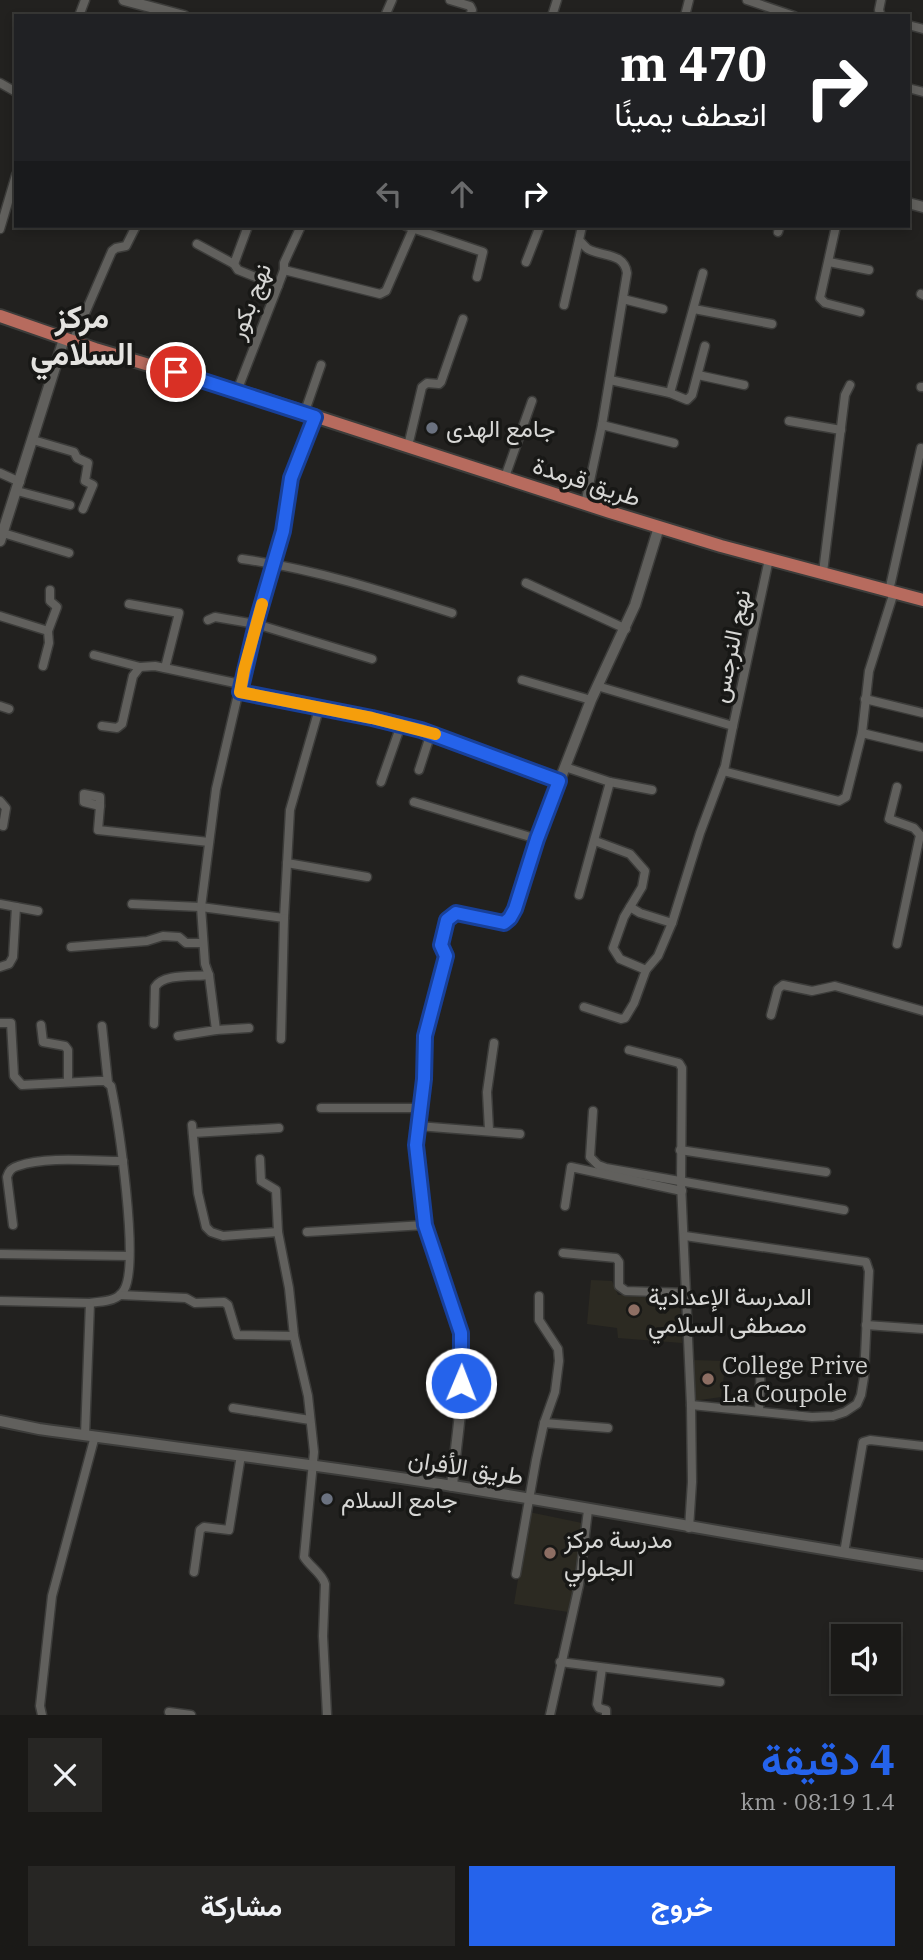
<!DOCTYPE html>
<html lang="ar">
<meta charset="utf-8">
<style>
body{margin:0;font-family:"IBM Plex Serif",Vazirmatn,serif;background:#272624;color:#f1f3f6;direction:rtl;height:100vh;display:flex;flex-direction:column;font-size:26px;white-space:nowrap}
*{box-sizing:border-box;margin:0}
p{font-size:23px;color:#9fa0a1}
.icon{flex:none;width:38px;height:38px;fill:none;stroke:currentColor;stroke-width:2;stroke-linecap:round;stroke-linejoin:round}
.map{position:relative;height:1715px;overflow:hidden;direction:ltr}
.drawer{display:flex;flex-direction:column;background:#1a1917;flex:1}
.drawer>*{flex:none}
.guide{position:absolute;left:14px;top:14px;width:896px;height:214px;border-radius:0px;box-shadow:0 4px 10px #0003,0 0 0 2px #383836;direction:rtl;background:#202124;color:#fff;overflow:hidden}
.tools{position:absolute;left:831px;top:1624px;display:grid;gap:14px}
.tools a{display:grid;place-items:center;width:70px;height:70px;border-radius:0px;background:#1a1917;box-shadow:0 4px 10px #0003,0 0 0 2px #383836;font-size:35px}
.pin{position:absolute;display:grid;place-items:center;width:60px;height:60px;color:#fff;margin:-30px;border:4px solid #fff;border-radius:50%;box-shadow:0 2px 7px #0007}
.me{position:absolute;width:77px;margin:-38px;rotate:1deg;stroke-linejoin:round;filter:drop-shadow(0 0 5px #0008)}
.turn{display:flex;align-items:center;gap:24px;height:147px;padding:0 28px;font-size:32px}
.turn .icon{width:91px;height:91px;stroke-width:2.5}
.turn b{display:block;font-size:49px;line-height:60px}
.lanes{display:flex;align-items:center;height:66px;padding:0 28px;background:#0003;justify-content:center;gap:35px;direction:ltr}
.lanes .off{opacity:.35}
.round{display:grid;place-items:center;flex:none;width:74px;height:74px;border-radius:0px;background:#272624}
.overview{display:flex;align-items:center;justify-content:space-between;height:119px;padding:0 28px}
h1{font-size:42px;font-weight:700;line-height:52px;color:#2563eb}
.cta{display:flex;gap:14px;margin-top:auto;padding:14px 28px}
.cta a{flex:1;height:80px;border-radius:0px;background:#2563eb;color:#fff;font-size:28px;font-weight:700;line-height:80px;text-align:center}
.cta a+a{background:#272624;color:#f1f3f6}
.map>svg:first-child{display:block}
</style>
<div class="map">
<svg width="923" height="1715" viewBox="0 0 923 1715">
<rect width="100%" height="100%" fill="#22211f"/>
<!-- built -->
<g fill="#2c2a22">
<path d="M591,1280L612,1281L618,1295H680L682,1343L618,1338L617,1328L587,1324Z"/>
<path d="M692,1360L726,1361L721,1397L693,1401Z"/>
<path d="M529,1512L582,1523L575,1584L568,1612L514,1604Z"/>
</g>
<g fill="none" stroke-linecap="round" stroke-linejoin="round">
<defs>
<g id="minor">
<path d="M450,0L470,6L472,10L470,16"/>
<path d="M747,0L794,16"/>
<path d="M881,0L879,10L881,16"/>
<path d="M79,16L85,0"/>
<path d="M385,16L392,0"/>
<path d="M552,16L557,0"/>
<path d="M685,16L689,0"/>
<path d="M908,25L923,29"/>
<path d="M0,83L16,92"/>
<path d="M908,88L923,92"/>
<path d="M406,226L483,252L477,277"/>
<path d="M582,226L579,240C581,242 586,248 588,249C602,257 624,252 627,273L602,425L585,504"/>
<path d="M836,226L820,298L825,303L860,312"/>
<path d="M0,229L16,175"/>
<path d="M778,232L780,226"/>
<path d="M197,244L234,264L238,270L278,286"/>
<path d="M526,262L540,226"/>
<path d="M829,262L869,270"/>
<path d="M234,264L248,226"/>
<path d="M284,270L380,294L386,291L413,229"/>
<path d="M921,294L923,295"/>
<path d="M623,299L663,309"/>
<path d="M564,305L579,240"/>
<path d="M694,309L772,324"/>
<path d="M73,341L112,251L116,248L126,246L136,226"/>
<path d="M698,375L744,385"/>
<path d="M610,380L670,393L703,273"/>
<path d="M921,387H923"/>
<path d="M237,391L278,286L284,270V263L301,226"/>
<path d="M670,393L687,400L692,395L705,346"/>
<path d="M304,414L321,365"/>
<path d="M789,421L841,430"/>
<path d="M602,425L674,443"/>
<path d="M33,440L74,452L77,458L88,463L85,481L93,485L83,509"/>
<path d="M408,446L422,387L427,383L439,384L441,382L463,319"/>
<path d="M0,473L20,482"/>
<path d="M505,477L532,401"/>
<path d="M17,491L70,505"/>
<path d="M3,533L69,553"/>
<path d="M242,559C314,569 383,591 452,613"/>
<path d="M823,572L845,395L850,385"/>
<path d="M526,583L626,629"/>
<path d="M889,591L921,448"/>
<path d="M129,604L179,613L165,668"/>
<path d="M0,616L48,631L49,643L43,666"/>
<path d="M208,620L215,617L256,624L372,659"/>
<path d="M48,631L57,607L50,601V590"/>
<path d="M94,655L140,667"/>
<path d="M522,680L591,700"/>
<path d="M597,686L733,726L769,559"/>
<path d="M240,692L372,718L421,730L559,781"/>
<path d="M865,699L923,713"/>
<path d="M0,706L9,709"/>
<path d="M102,726L117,728L122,724L133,676L140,667L155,666L240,684"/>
<path d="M862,733L921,747"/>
<path d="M565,767L610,782L652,790"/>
<path d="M419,770L431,733"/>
<path d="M723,771L839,801L846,797L862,733L869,671L894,592"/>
<path d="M381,782L401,725"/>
<path d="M897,787L889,819L914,828L920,835L897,944"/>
<path d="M84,794L100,797V806L84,802Z"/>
<path d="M0,801L6,808L3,826"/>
<path d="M414,802L537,839"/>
<path d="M100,806L98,830L209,842"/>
<path d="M287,863L367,877"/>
<path d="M579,895L610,782"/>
<path d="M0,904L38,911"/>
<path d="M132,904L201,907L284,918L290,810L319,709"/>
<path d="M630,907L640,913L672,923L658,956L646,970"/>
<path d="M672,923L700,833L725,766L733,726"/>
<path d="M71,947L147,941L163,936L179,937L186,943H203"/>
<path d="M0,967L9,964L13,957L16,907"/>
<path d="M584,1007L621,1019L625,1018L634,1003L646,970L620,959L613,948L624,917L642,887L645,871L630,854L595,841"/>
<path d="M771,1015L778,989L783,985L812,991L835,986L923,1011"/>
<path d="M0,1023H11L14,1076L22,1085L98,1081H105L111,1086C118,1120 140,1264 124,1290C117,1302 103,1301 90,1303L85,1435"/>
<path d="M154,1024L155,987C163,973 194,977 209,975"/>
<path d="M41,1025L43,1042L65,1046L68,1050V1082"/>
<path d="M102,1026L108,1083"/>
<path d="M216,1030L249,1028"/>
<path d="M178,1036L216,1030L209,975L205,964L201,907L216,789L246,660L283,531L291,478L315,417"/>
<path d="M281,1039L284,918"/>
<path d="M629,1050L679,1063L682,1068L681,1183L691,1405L692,1482L689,1528"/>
<path d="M321,1108H419"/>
<path d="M593,1111L590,1157L598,1165L606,1168L844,1210"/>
<path d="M192,1125L198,1193L206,1227L211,1232L223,1236L278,1232"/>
<path d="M418,1126L520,1134"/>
<path d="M489,1130L487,1092L494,1043"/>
<path d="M193,1133L279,1128"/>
<path d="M680,1150L826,1172"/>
<path d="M260,1159L261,1181L276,1190L278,1232L289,1288L294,1336L308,1396L314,1452L304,1557C310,1567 322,1573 325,1584L323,1636L327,1715"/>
<path d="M565,1206L571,1167L682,1191"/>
<path d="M13,1225L7,1177C9,1171 11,1168 18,1166C46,1156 92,1161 123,1161"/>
<path d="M307,1232L425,1225"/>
<path d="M685,1236L866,1262L869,1271L864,1377L861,1395L857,1404L845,1412L833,1416L812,1417L691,1405"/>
<path d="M563,1253L616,1258L619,1262V1286L626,1291L687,1293"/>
<path d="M0,1254L129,1256"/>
<path d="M120,1295L186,1298L195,1303L224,1302L228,1305L237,1335L294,1336"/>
<path d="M0,1301L90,1303"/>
<path d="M866,1325L923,1329"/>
<path d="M233,1408L310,1420"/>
<path d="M759,1411L761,1362"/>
<path d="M544,1423L608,1428"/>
<path d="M844,1553L863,1442L870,1440L923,1446"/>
<path d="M194,1572L200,1530L204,1527L229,1530L241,1455"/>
<path d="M516,1574L536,1460L544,1423L555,1392L559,1361L558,1349L539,1320V1296"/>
<path d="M560,1662L720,1682"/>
<path d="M602,1668L597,1704L599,1708L606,1710V1715"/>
<path d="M169,1712L191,1715"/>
<path d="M42,1715L40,1706L52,1596L95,1436"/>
<path d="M550,1715L579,1585L588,1510"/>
</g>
<g id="tertiary">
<path d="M124,0L184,16"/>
<path d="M908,203L923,207"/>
<path d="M0,541L64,339"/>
<path d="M452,1486C456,1439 469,1370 460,1325L425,1225L419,1183L416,1145L424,1079L425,1036L446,956L441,945L449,917L460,913L504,923L513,914L537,839L591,700L635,605L659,527"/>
</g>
<path id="secondary" d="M0,1421L39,1429C177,1448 315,1464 453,1486C610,1511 766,1541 923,1565"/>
<path id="primary" d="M0,316L95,349L237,391L610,512L721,546L923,600"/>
</defs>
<!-- minor casing -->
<use href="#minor" stroke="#3c3c3a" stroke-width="11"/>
<!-- tertiary casing -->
<use href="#tertiary" stroke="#3c3c3a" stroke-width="13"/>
<!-- secondary casing -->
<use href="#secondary" stroke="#3c3c3a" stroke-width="14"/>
<!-- primary casing -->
<use href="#primary" stroke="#3c3c3a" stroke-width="16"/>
<!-- minor -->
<use href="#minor" stroke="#61605d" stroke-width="8"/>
<!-- tertiary -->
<use href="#tertiary" stroke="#61605d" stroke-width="10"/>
<!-- secondary -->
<use href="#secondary" stroke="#61605d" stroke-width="10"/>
<!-- primary -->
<use href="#primary" stroke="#b76b5e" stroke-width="12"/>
</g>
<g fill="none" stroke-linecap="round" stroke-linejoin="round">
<defs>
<path id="route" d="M176,372L315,417L291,478L283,531L256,624L240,692L372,718L421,730L559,781L537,839L515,909L510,918L504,923L456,913L447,920L441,945L446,956L425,1036L424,1079L416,1145L425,1225L461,1333V1383"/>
</defs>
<!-- route casing -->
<use href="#route" stroke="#184099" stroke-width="18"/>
<!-- route -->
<use href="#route" stroke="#2563eb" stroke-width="12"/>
<!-- slow -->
<path stroke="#f59e0b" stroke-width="12" d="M262,604L244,670L240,692L372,718L435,734"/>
</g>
<!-- markers -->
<g fill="#6b7280" stroke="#181816" stroke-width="2.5">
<circle cx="432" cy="428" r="7"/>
<circle cx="327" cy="1499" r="7"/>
</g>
<g fill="#8d6e63" stroke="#181816" stroke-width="2.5">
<circle cx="634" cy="1310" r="7"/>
<circle cx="708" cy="1379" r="7"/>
<circle cx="550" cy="1553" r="7"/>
</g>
<g text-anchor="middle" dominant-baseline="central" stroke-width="7" stroke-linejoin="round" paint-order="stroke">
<!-- street labels -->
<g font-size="24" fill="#d7d7d5" stroke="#181816">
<text transform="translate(249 301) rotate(-69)">نهج بكور</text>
<text transform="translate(587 481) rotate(18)">طريق قرمدة</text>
<text transform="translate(730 646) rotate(-78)">نهج النرجس</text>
<text transform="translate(466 1467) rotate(9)">طريق الأفران</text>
</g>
<!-- poi labels -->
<g font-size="24" fill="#d7d7d5" stroke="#181816" text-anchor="start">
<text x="446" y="428">جامع الهدى</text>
<text x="648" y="1296">المدرسة الإعدادية<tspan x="648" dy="28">مصطفى السلامي</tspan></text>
<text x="722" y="1365">College Prive<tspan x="722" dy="28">La Coupole</tspan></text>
<text x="341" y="1499">جامع السلام</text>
<text x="564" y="1539">مدرسة مركز<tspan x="564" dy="28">الجلولي</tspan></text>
</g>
<!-- district labels -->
<g font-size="32" font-weight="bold" fill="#e4e3e0" stroke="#181816">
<text x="82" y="316">مركز<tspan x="82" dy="37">السلامي</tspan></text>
</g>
</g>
</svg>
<div class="tools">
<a><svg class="icon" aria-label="sound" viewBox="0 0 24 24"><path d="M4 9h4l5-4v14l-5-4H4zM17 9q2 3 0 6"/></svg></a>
</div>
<div class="pin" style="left:176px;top:372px;background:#d93025"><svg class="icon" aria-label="arrive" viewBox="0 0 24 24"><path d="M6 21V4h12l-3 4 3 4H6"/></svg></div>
<svg class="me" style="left:461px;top:1383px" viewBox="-20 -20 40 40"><circle r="17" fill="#2563eb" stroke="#fff" stroke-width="3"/><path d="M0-11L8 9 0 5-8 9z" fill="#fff"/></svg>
<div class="guide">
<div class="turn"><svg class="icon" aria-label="right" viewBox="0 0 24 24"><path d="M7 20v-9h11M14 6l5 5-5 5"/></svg><div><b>470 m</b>انعطف يمينًا</div></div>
<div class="lanes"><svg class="icon off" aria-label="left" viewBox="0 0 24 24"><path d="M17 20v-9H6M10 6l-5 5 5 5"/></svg><svg class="icon off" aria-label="ahead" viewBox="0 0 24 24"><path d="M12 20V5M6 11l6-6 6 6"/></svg><svg class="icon" aria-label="right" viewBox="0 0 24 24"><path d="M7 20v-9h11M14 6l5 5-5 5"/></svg></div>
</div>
</div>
<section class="drawer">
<div class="overview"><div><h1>4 دقيقة</h1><p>1.4 km · 08:19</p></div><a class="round"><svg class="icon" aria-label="close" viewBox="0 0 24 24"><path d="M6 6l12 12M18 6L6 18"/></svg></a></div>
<div class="cta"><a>خروج</a><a>مشاركة</a></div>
</section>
